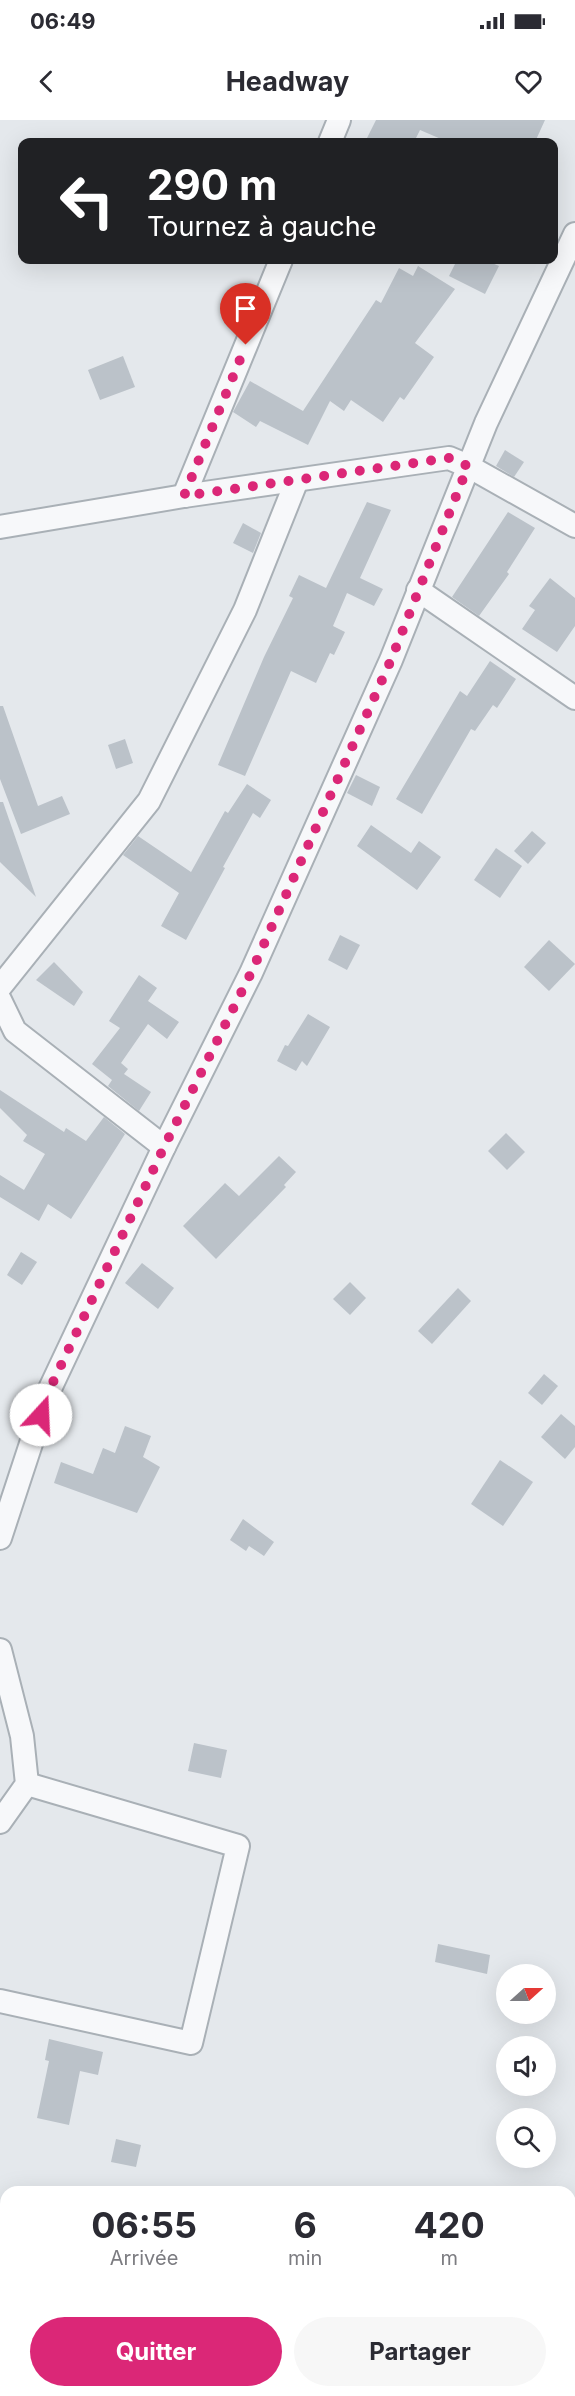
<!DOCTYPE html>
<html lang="fr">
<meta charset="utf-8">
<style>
body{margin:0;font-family:Inter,sans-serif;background:#f7f7f7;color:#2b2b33;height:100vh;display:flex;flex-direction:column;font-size:22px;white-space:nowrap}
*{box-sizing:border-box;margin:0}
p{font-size:20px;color:#7c7c81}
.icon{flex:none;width:33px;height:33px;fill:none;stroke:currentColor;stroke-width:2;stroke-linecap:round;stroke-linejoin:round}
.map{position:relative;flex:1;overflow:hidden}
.drawer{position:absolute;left:0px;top:2066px;width:576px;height:212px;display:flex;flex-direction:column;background:#fff;border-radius:18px 18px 0 0;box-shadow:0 6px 24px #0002}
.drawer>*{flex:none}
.top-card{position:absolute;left:18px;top:18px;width:540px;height:126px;border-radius:12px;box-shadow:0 6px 24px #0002;background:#202124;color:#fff;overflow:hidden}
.needle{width:39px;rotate:69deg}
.tools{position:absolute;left:496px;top:1844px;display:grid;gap:12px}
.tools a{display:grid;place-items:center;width:60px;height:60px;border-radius:50%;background:#fff;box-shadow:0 6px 24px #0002;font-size:30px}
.pin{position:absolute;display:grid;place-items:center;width:51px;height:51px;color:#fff;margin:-62px -26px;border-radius:50% 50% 50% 0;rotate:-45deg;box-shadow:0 0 6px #0007}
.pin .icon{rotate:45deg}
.me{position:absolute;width:66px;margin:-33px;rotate:20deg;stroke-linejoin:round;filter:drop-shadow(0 0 4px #0008)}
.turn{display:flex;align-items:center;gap:21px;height:126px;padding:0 30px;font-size:27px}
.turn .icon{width:78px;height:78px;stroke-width:2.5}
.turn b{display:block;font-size:42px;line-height:51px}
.eta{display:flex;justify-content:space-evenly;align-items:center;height:102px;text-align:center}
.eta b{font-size:36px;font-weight:700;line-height:42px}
.primary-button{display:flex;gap:12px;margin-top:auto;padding:12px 30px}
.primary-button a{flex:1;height:69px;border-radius:36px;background:#db2777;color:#fff;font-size:24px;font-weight:700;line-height:69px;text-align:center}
.primary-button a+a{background:#f7f7f7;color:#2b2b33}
.status{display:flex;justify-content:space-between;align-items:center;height:42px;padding:0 30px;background:#fff;direction:ltr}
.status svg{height:16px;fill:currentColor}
header{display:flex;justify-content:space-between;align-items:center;height:78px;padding:0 30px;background:#fff;font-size:27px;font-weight:700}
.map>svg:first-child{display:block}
</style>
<div class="status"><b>06:49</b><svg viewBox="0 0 49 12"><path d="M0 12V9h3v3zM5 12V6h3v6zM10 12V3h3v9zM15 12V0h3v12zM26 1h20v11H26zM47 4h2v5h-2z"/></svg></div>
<header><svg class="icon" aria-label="back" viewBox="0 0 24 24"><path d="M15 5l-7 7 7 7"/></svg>Headway<svg class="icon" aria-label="heart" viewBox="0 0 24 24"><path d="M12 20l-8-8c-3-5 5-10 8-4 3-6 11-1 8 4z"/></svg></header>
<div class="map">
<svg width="575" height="2276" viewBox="0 0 575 2276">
<rect width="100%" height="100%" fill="#e4e8ec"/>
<!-- building -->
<g fill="#bbc2c9">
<path d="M376,0H545L535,22H448L420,10L414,22H365Z"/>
<path d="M457,140H485L499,146L485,174L449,156Z"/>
<path d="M418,146L455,169L415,223L434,237L404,280L400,277L383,302L351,280L344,291L330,281L308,325L260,301L256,307L233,292L250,261L303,291L376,180L381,183L399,148L413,156Z"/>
<path d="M123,236L135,267L100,280L88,250Z"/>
<path d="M505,330L524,342L514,357L496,346Z"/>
<path d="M367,382L391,390L360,458L383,469L374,486L347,473L333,506L345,512L334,535L330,533L316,563L291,551L245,656L218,645L264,537L293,478L289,476L299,455L326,468Z"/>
<path d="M508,392L535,408L507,452L509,454L479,496L452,477Z"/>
<path d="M243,403L261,413L253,433L233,423Z"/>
<path d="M550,458L575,478V506L557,532L522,509L535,490L529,486Z"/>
<path d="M490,541L516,559L497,588L493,585L475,611L471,609L422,694L396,679L460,571L467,576Z"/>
<path d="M0,586H3L38,686L62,676L70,694L21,714L0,659Z"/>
<path d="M125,619L133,643L116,649L108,625Z"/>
<path d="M356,655L380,667L372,686L347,673Z"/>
<path d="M247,664L271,680L260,698L253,693L223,747L225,748L186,820L161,806L179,773L123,735L138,716L191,752L225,691L228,693Z"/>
<path d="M0,682H3L36,777L0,742Z"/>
<path d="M371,705L411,733L419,721L441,737L417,770L357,726Z"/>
<path d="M532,711L546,723L528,744L514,731Z"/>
<path d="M496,728L522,746L500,778L474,760Z"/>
<path d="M340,815L360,825L347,850L328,840Z"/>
<path d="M549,820L575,844L549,871L524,847Z"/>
<path d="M54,842L83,872L74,886L36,860Z"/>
<path d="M139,855L157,868L148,881L179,902L167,919L148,904L121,943L128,949L124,954L151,972L139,991L108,966L112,960L92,944L120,908L109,901Z"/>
<path d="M308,894L330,907L307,946L302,941L296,951L277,941L285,925L288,926Z"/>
<path d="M0,970L64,1012L66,1008L86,1021L104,997L125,1014L71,1099L48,1084L39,1101L0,1077V1055L24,1070L45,1034L23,1021L27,1015L0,988Z"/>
<path d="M506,1013L525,1032L507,1050L488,1031Z"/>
<path d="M279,1036L296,1052L284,1065L286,1067L216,1139L183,1106L225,1063L239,1076Z"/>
<path d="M21,1132L37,1142L22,1165L7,1155Z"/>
<path d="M142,1143L174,1168L158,1189L125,1163Z"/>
<path d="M350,1162L366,1178L350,1195L333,1179Z"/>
<path d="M458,1168L471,1181L432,1224L418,1211Z"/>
<path d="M544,1254L558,1266L542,1285L528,1273Z"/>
<path d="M561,1294L575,1306V1327L565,1339L541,1317Z"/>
<path d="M125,1306L151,1316L143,1337L160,1347L137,1393L54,1363L61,1342L93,1354L103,1328L115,1333Z"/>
<path d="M500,1340L533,1362L503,1406L471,1384Z"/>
<path d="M243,1399L274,1422L264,1436L249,1426L246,1431L230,1420Z"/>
<path d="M194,1623L227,1630L221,1658L188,1651Z"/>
<path d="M438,1824L490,1835L487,1854L435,1842Z"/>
<path d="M49,1919L103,1932L98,1955L80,1951L69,2005L37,1998L49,1941L45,1940Z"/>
<path d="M116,2019L141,2025L136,2047L111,2042Z"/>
</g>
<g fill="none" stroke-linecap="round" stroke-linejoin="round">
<defs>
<g id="street">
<path d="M330,22L339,0"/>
<path d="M184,376L281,140"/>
<path d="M0,407L184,376L449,338L468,346L575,406"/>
<path d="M418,470L575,578"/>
<path d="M0,867L149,681L245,490L297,360"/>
<path d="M0,880L15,911L164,1027"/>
<path d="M0,1418L47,1275L164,1027L251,853L391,540L486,303L575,114"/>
<path d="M0,1530L22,1616L27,1664L0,1702"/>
<path d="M0,1881L191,1923L238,1726L27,1664"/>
</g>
</defs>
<!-- street casing -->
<use href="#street" stroke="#a9b0b6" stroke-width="26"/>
<!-- street -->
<use href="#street" stroke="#f7f8fa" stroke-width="22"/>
</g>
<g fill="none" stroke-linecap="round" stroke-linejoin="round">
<!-- route -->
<path stroke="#db2777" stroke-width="10" stroke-dasharray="0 18" d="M41,1295L47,1275L164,1027L251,853L391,540L468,346L449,338L184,376L246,225"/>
</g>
</svg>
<div class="tools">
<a><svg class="needle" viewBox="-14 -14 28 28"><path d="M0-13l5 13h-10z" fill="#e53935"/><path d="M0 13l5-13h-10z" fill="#7c7c81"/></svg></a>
<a><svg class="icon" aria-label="sound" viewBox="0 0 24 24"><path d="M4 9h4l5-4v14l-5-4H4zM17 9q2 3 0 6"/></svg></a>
<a><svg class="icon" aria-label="search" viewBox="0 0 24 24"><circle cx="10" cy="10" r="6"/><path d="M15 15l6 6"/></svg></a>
</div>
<div class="pin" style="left:246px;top:225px;background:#d93025"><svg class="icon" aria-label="arrive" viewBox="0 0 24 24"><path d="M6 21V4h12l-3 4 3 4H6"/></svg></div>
<svg class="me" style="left:41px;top:1295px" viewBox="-20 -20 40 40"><circle r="19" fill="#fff"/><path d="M0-13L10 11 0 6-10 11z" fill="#db2777"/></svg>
<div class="top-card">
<div class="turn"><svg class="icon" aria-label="left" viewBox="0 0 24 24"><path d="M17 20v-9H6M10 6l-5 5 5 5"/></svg><div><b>290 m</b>Tournez à gauche</div></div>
</div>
<section class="drawer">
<div class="eta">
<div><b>06:55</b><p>Arrivée</p></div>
<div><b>6</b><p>min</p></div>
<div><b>420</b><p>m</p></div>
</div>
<div class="primary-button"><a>Quitter</a><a>Partager</a></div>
</section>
</div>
